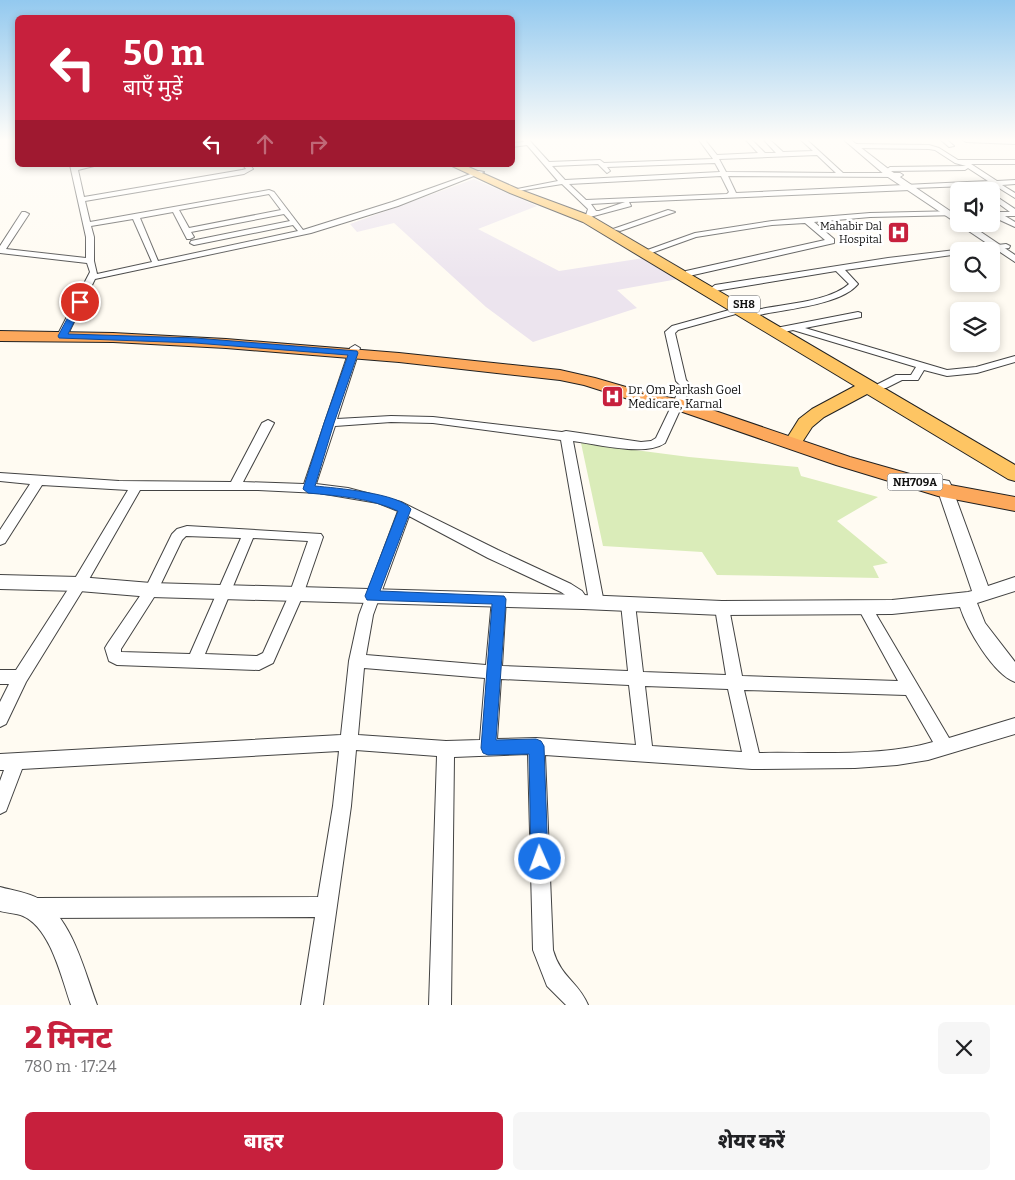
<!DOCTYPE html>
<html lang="hi">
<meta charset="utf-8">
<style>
body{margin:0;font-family:Bitter,"Noto Sans Devanagari",serif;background:#f6f6f6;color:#202124;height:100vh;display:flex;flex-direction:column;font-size:19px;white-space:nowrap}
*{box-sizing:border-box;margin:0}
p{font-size:16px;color:#757577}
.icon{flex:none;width:28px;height:28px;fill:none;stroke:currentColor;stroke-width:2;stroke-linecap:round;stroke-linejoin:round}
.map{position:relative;height:1005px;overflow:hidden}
.drawer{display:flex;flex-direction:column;background:#fff;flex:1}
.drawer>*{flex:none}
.top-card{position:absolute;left:15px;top:15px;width:500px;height:152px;border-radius:8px;box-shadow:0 2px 8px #0003;background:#c7203d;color:#fff;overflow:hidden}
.tools{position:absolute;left:950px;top:182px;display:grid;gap:10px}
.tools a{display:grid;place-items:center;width:50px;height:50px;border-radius:8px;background:#fff;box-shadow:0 2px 8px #0003;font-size:25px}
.pin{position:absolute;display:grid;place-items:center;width:42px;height:42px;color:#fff;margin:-21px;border:2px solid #fff;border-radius:50%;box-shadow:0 1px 5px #0007}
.me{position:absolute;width:55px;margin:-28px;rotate:358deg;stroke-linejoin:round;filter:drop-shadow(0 0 4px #0008)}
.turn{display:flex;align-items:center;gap:18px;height:105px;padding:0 25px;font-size:22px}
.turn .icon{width:65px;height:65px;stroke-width:2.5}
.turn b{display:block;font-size:35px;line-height:42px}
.lanes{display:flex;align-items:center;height:48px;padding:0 25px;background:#0003;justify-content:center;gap:25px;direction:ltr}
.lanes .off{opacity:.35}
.round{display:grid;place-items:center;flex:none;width:52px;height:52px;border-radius:8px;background:#f6f6f6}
.summary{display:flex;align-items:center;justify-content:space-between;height:85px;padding:0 25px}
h1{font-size:30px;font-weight:800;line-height:38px;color:#c7203d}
.primary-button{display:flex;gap:10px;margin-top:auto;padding:10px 25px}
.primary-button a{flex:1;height:58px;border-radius:8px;background:#c7203d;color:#fff;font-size:20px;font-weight:800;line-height:58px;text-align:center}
.primary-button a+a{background:#f6f6f6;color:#202124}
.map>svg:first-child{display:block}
</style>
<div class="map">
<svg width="1015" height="1005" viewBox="0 0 1015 1005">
<rect width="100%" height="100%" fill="#fffbf2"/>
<!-- industrial -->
<path fill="#ece4ee" d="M474,179L537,206L478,229L559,271L644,258L678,279L617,290L637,308L533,342L486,307L394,223L357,232L350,224Z"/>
<!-- green -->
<path fill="#daecb9" d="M581,443L689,457L798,467L801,476L878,497L837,521L888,563L873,566L879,578L717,575L702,552L603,546Z"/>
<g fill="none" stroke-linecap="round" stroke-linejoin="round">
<defs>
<g id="minor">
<path d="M523,140H529L549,162L600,160L604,163L713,159L699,140H705L717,155L758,153L746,140H752L765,153H776L764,140H770L783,152L813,151L801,140H807L843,173H900L903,175L900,177L728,176L736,193L988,181L968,168L965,170L890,171L887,169L890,167L966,166L955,163L935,150L929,149L855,148L852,146L855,144L929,145L939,148L958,160H1015V164H971L997,181L1015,180V184L1002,185L1015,193V198L994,185L913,188L910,190L629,202L631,206L590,217L586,215L588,209L562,184L512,192V190L558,181L527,145L512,147V143L524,142ZM817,155L836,173L726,172L719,159ZM715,163L720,172L565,180L552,166L598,164L607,173L610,171L607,167ZM721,176L729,192L727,194L586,200L569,184ZM625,202L599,211H596L591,204Z"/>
<path d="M941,140H947L954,146L949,147Z"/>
<path d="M963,140H1015V144L966,142Z"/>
<path d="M70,165H76L77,167L98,165L78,170L84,197L242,170L246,169L243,165H250L253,169L244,174L85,201L90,222L269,190L274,192L303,230L392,202L479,171L484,172L398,206L311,233L95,279L67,336L62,339L57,336L90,272L87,263L0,253V246L22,212H25L29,214L6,249L86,258V237ZM269,194L281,210L189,228L179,210ZM173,212L187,239H190L194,237L191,232L284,214L290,221L191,241L190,243L194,245L293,225L298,231L158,261L140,218ZM133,219L152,262L97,274L94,261V237L91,226Z"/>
<path d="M991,193L1015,209V216H1005L1015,222V227L991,216V212H1010L991,198Z"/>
<path d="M668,210L675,212L620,231L613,229Z"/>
<path d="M959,211V215L870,217L814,222L834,239V243L689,276L685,273L686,271L825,240L805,223L772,225L696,237L646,255L639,253L695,233L772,221L870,213Z"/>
<path d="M1006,244L1010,246L1009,248L980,251H959V254L845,270L858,284C841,305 786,309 759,315L754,312L756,310C783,304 829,302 849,284L836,271L715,291L711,288L715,285L888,258Z"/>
<path d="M740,307L745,310L743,312L678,330L675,333L686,380L691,386L665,443C645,457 597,444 573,441L604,603L602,607L597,609L592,607L590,603L588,606C578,610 570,597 561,592L488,558L409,516L373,615L366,655L486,665L492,599L494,595L499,593L504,595L506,599L502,666L628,671L621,604L623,600L628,598L633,600L635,604L643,672L726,675L715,608L717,604L722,602L727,604L729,608L742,676L898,681L858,608L860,604L865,602L870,604L949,738L1015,718V734L928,760L897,765L855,768L752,769L545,755L553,950C561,978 578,981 588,1005H566L547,986L533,950L528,754L454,757L451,1005H429L437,756L356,750L351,806L323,1005H301L315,917L36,918L29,915L26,908L29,901L36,898L318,897L333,806L339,751L22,769L6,811L0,814V781L4,770H0V754L341,735L349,661L359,615L398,511L378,503L319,493L258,490H140L84,588L26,682L6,724L0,727V702L9,684H0V670H16L74,580L128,490L42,485L5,543L0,545V530L30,484L0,481V473L119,481L231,482L262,423L268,420L274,423L243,482L304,484L350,348L355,345L360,348L337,419L391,416L433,417L562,432L566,431L641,442L651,441L656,438L681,386L676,381L665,332L672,326ZM391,422L433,423L561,440L589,601L582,591L571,584L498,550L401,502L348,488L316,484L335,426ZM364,668L485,678L480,740L446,741L358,735ZM501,679L629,685L636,745L536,738L497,739ZM645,686L728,689L742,752L652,746ZM744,690L906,695L933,742C883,757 811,752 759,753Z"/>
<path d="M858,312L861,313V317L805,328L947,370L976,367L1015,356V362L977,373L947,376L924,370L918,380H902L886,388H878L877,386L878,384L896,375H911L916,367L793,330L776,334L771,331L776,328Z"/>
<path d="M187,526L321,534L323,537L303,595L273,663L259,670L117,665L109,661L105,648L108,643L146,587L172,534L177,529ZM186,536L241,538L190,654L121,652V649L156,594L182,540ZM253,538L308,541L289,595L263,653L257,656L205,654Z"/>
</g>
<g id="tertiary">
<path d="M844,140H851L891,171L959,217V224H969L1015,255V262L885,175Z"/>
<path d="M944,480L949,481L951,485L988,586L1015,577V591L977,603L985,623L1015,662V682C993,674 967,629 960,607L892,614L722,615L583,609L151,597L79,591L0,589V575L79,577L151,583L583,595L722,601L892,600L968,592L972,591L938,491L937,485L939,481Z"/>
<path d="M0,887C14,891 28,892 41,900C72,918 85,973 97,1005H71C62,980 51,928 23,916C16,913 7,913 0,911Z"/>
</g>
<path id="primary" d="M450,165H464L518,189L591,216L1015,465V481L1008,479L867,394L824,417L812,427L799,447L793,449L787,447L784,443L799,419L812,409L855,386L583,222L510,193Z"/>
<path id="trunk" d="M0,331L113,333L226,339L399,353L560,370L595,378L650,394L683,400L850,457L945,484L1015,497V511L938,496L836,465L674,409L641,403L584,385L560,380L399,362L226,348L113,342L0,341Z"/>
</defs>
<!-- minor casing -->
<use href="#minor" stroke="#434343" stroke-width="2"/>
<!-- tertiary casing -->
<use href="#tertiary" stroke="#434343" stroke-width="2"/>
<!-- primary casing -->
<use href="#primary" stroke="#212121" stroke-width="2"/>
<!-- trunk casing -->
<use href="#trunk" stroke="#212121" stroke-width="2"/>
<!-- minor -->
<use href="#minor" fill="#fff" fill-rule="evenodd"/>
<!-- tertiary -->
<use href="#tertiary" fill="#fff" fill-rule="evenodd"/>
<!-- primary -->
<use href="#primary" fill="#fec563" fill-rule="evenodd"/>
<!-- trunk -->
<use href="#trunk" fill="#fca85c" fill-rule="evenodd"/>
</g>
<!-- sky -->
<linearGradient id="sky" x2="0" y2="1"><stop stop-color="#93c9ef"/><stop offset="0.5" stop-color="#fffdf9"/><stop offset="1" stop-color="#fffdf9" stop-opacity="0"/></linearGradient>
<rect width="1015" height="280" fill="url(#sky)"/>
<!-- route -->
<path fill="#1a73e8" stroke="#114b97" d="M80,300L84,302L68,334L195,338L357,351L358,353L334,423L315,486C335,488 399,493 411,509L380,591L504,596L506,599L496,740L536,739L541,741L544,746L548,859L546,865L540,867L534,865L531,859L529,754L488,755L483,753L481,748L492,604L367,600L365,596L398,511C370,498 339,496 308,493L303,489L324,423L348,355L195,343L59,338L58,336L76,302Z"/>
<!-- icons -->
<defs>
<symbol id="hospital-square" viewBox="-11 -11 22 22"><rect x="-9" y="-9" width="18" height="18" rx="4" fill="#c7203d" stroke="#fff"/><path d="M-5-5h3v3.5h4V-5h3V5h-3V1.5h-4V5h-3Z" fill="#fff"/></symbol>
</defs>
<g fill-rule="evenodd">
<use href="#hospital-square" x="886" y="220" width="25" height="25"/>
<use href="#hospital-square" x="600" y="384" width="25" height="25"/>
</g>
<g text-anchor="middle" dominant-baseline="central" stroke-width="5" stroke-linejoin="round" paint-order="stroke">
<!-- far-poi labels -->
<g font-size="11" fill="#101010" stroke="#fff" text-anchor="end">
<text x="882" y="226">Mahabir Dal<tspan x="882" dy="13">Hospital</tspan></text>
</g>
<!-- shield labels -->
<g fill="#fff" stroke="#585858" stroke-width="1">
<rect x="728" y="295.5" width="32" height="17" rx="4"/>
<rect x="887.5" y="473.5" width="55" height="17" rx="4"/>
</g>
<g font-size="11" font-weight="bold" fill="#101010">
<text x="744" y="304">SH8</text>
<text x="915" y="482">NH709A</text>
</g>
<!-- poi labels -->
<g font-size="12" fill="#101010" stroke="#fff" text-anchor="start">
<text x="628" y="390">Dr. Om Parkash Goel<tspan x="628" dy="14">Medicare, Karnal</tspan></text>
</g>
</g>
</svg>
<div class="tools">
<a><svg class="icon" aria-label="sound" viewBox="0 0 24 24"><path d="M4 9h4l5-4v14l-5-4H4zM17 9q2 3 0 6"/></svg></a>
<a><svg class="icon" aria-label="search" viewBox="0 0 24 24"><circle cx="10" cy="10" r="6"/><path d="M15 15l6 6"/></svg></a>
<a><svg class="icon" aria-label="layers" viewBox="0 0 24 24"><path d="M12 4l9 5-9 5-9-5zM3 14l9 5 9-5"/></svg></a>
</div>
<div class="pin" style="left:80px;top:302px;background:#d93025"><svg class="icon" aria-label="arrive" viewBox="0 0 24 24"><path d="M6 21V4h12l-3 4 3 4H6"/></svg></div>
<svg class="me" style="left:540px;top:859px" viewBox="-20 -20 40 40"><circle r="17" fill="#1a73e8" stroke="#fff" stroke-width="3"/><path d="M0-11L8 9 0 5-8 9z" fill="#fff"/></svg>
<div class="top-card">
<div class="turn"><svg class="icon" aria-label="left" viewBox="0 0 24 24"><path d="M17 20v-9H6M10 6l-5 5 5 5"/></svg><div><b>50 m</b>बाएँ मुड़ें</div></div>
<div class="lanes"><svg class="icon" aria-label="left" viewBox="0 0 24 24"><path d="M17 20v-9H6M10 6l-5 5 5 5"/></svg><svg class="icon off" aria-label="ahead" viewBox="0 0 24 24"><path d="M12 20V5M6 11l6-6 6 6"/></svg><svg class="icon off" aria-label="right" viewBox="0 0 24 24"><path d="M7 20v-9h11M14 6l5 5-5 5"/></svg></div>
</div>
</div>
<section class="drawer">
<div class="summary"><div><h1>2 मिनट</h1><p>780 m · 17:24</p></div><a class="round"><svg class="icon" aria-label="close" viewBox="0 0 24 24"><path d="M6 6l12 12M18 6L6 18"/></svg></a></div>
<div class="primary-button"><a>बाहर</a><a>शेयर करें</a></div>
</section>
